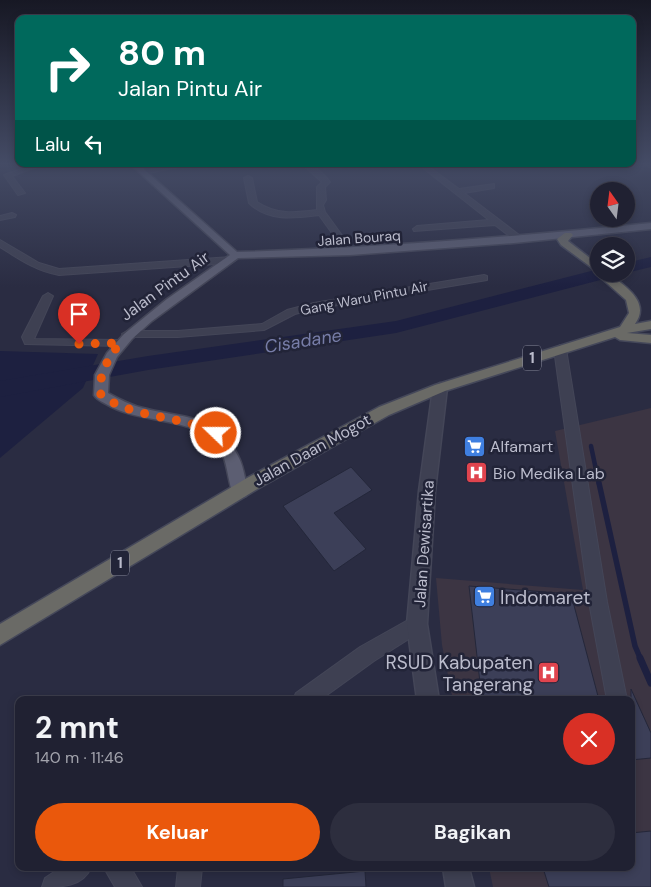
<!DOCTYPE html>
<html lang="id">
<meta charset="utf-8">
<style>
body{margin:0;font-family:"DM Sans",sans-serif;background:#2d2e3e;color:#f1f3f6;height:100vh;display:flex;flex-direction:column;font-size:19px;white-space:nowrap}
*{box-sizing:border-box;margin:0}
p{font-size:16px;color:#a2a3ac}
.icon{flex:none;width:28px;height:28px;fill:none;stroke:currentColor;stroke-width:2;stroke-linecap:round;stroke-linejoin:round}
.map{position:relative;flex:1;overflow:hidden}
.details{position:absolute;left:15px;top:696px;width:620px;height:175px;display:flex;flex-direction:column;background:#202132;border-radius:10px;box-shadow:0 2px 8px #0003,0 0 0 1px #3d3e4d}
.details>*{flex:none}
.top-card{position:absolute;left:15px;top:15px;width:621px;height:152px;border-radius:10px;box-shadow:0 2px 8px #0003,0 0 0 1px #3d3e4d;background:#00695c;color:#fff;overflow:hidden}
.needle{width:32px;rotate:346deg}
.fabs{position:absolute;left:590px;top:182px;display:grid;gap:10px}
.fabs a{display:grid;place-items:center;width:45px;height:45px;border-radius:50%;background:#202132;box-shadow:0 2px 8px #0003,0 0 0 1px #3d3e4d;font-size:25px}
.pin{position:absolute;display:grid;place-items:center;width:42px;height:42px;color:#fff;margin:-51px -21px;border-radius:50% 50% 50% 0;rotate:-45deg;box-shadow:0 0 5px #0007}
.pin .icon{rotate:45deg}
.me{position:absolute;width:55px;margin:-28px;rotate:292deg;stroke-linejoin:round;filter:drop-shadow(0 0 4px #0008)}
.turn{display:flex;align-items:center;gap:18px;height:105px;padding:0 20px;font-size:22px}
.turn .icon{width:65px;height:65px;stroke-width:2.5}
.turn b{display:block;font-size:35px;line-height:42px}
.then{display:flex;align-items:center;height:48px;padding:0 20px;background:#0003;gap:10px;font-size:19px}
.round{display:grid;place-items:center;flex:none;width:52px;height:52px;border-radius:26px;background:#2d2e3e}
.headline{display:flex;align-items:center;justify-content:space-between;height:85px;padding:0 20px}
h1{font-size:30px;font-weight:700;line-height:38px}
.cta{display:flex;gap:10px;margin-top:auto;padding:10px 20px}
.cta a{flex:1;height:58px;border-radius:30px;background:#ea580c;color:#fff;font-size:20px;font-weight:700;line-height:58px;text-align:center}
.cta a+a{background:#2d2e3e;color:#f1f3f6}
.map>svg:first-child{display:block}
</style>
<div class="map">
<svg width="651" height="887" viewBox="0 0 651 887">
<rect width="100%" height="100%" fill="#2a2c42"/>
<!-- medical -->
<path fill="#3c3543" d="M651,408V887H493L489,868H631V700H453L442,645L436,578L583,590L555,431Z"/>
<!-- water -->
<path fill="#1d2040" d="M0,351L98,354L83,388L0,458Z"/>
<g fill="none" stroke-linecap="round" stroke-linejoin="round">
<!-- stream-far2 -->
<path stroke="#1d2040" stroke-width="4.5" d="M591,446L599,484"/>
<!-- stream-far1 -->
<path stroke="#1d2040" stroke-width="5.5" d="M599,483L635,646L641,660"/>
<!-- stream -->
<path stroke="#1d2040" stroke-width="7" d="M640,658L651,683"/>
<!-- river -->
<g fill="#1d2040" fill-rule="evenodd">
<path d="M651,257V267L626,273V263Z"/>
<path d="M599,269V274H611L608,278L396,333L148,370L0,397V381L148,356L396,321Z"/>
</g>
</g>
<!-- building -->
<g fill="#3c3f58" stroke="#24273a">
<path d="M351,467L372,490L334,513L366,549L334,571L283,506Z"/>
<path d="M469,586L571,594L599,700H482Z"/>
<path d="M631,689L651,733V758L631,760Z"/>
<path d="M651,831V887H549L543,868H631V833Z"/>
<path d="M365,871L366,887H283V879Z"/>
</g>
<g fill="none" stroke-linecap="round" stroke-linejoin="round">
<defs>
<g id="minor">
<path d="M643,163H651V168Z"/>
<path d="M36,164H45L12,176L25,193L18,195L4,175Z"/>
<path d="M180,164H194L143,174L140,172Z"/>
<path d="M303,164C314,164 324,174 330,182L325,187L326,200L323,205L325,212L354,252L353,254H347L319,215C295,218 268,222 249,203L244,178L248,176L252,178L257,202C277,215 294,213 317,210V187L322,182L304,166Z"/>
<path d="M418,164H425L459,189L494,184V188L464,193L523,238V242H517L495,225L414,231L413,229L417,226L489,220Z"/>
<path d="M12,213L16,215L15,217L0,220V216Z"/>
<path d="M0,240L39,263L59,269L231,257L236,260L231,263L59,275C36,271 19,259 0,247Z"/>
<path d="M484,275L487,276V280L314,309L295,314L264,330L178,337H128L122,334L128,331H178L262,324L287,310L314,303Z"/>
<path d="M48,293L53,296L34,339L120,340L126,343L120,346L25,344L22,337L43,296Z"/>
<path d="M560,345L566,349L607,602L627,700H607L589,602L554,349Z"/>
<path d="M417,615L423,618L426,624L423,630L374,661L320,700H293L296,693L360,647Z"/>
<path d="M60,868H91C82,887 62,887 42,887L45,878Z"/>
<path d="M104,868H131L142,887H115Z"/>
<path d="M178,868H202L200,887H176Z"/>
</g>
<g id="tertiary">
<path d="M440,383L447,388L435,491L427,624L439,700H417L407,624L419,491L433,388Z"/>
<path d="M443,868H469L474,887H446Z"/>
</g>
<path id="primary" d="M130,164H138L237,252C376,248 513,237 651,223V229L514,243L350,255L238,258L152,321L132,339L117,357L109,375L108,393C119,399 130,405 143,408C184,419 218,413 239,458C244,468 245,480 248,491L246,496L240,498L234,496C226,479 229,456 214,442C187,416 139,424 106,404C101,401 97,400 94,395L95,375L107,353L124,334L167,299L230,255Z"/>
<path id="trunk" d="M565,233H571L573,235L568,241L599,265V274H609C625,286 651,302 635,324L651,321V329L627,333L651,335V343L620,340L615,337L445,391L389,415L259,488L0,645V624L247,478L379,407L435,385L620,327L629,313L626,300L599,276V273L561,245L557,239Z"/>
</defs>
<!-- minor casing -->
<use href="#minor" stroke="#444658" stroke-width="2"/>
<!-- tertiary casing -->
<use href="#tertiary" stroke="#444658" stroke-width="3"/>
<!-- primary casing -->
<use href="#primary" stroke="#444658" stroke-width="3"/>
<!-- trunk casing -->
<use href="#trunk" stroke="#45485a" stroke-width="3"/>
<!-- minor -->
<use href="#minor" fill="#3e4052" fill-rule="evenodd"/>
<!-- tertiary -->
<use href="#tertiary" fill="#3e4052" fill-rule="evenodd"/>
<!-- primary -->
<use href="#primary" fill="#5c5e72" fill-rule="evenodd"/>
<!-- trunk -->
<use href="#trunk" fill="#6a6a66" fill-rule="evenodd"/>
</g>
<!-- sky -->
<linearGradient id="sky" x2="0" y2="1"><stop stop-color="#171824"/><stop offset="0.57" stop-color="#444b65"/><stop offset="1" stop-color="#444b65" stop-opacity="0"/></linearGradient>
<rect width="651" height="287" fill="url(#sky)"/>
<g fill="none" stroke-linecap="round" stroke-linejoin="round">
<!-- route -->
<path stroke="#ea580c" stroke-width="9" stroke-dasharray="0 16.2" d="M79,344L120,343C109,357 97,376 101,395C133,419 180,415 216,433"/>
</g>
<!-- icons -->
<defs>
<symbol id="supermarket-square" viewBox="-11 -11 22 22"><rect x="-9" y="-9" width="18" height="18" rx="4" fill="#3f7fe0" stroke="#222438"/><path d="M-6-5.5h2.5l.6 2H6L4.5 2H-2.5L-4.4-4H-6ZM-1.5 3.2a1.3 1.3 0 1 0 .1 0ZM3 3.2a1.3 1.3 0 1 0 .1 0Z" fill="#fff"/></symbol>
<symbol id="hospital-square" viewBox="-11 -11 22 22"><rect x="-9" y="-9" width="18" height="18" rx="4" fill="#e0444e" stroke="#222438"/><path d="M-5-5h3v3.5h4V-5h3V5h-3V1.5h-4V5h-3Z" fill="#fff"/></symbol>
</defs>
<g fill-rule="evenodd">
<use href="#supermarket-square" x="462" y="434" width="25" height="25"/>
<use href="#hospital-square" x="464" y="460" width="25" height="25"/>
<use href="#supermarket-square" x="472" y="584" width="25" height="25"/>
<use href="#hospital-square" x="536" y="660" width="25" height="25"/>
</g>
<g text-anchor="middle" dominant-baseline="central" stroke-width="5" stroke-linejoin="round" paint-order="stroke">
<!-- far-street labels -->
<g font-size="14" fill="#bbbccc" stroke="#222438">
<text transform="translate(359 238) rotate(-4)">Jalan Bouraq</text>
<text transform="translate(364 298) rotate(-11)">Gang Waru Pintu Air</text>
</g>
<!-- shield labels -->
<g fill="#222438" stroke="#8d8ea0" stroke-width="1">
<rect x="523" y="345.5" width="18" height="25" rx="4"/>
<rect x="111" y="550.5" width="18" height="25" rx="4"/>
</g>
<g font-size="15" font-weight="bold" fill="#bbbccc">
<text x="532" y="358">1</text>
<text x="120" y="563">1</text>
</g>
<!-- street labels -->
<g font-size="16" fill="#bbbccc" stroke="#222438">
<text transform="translate(165 286) rotate(-36)">Jalan Pintu Air</text>
<text transform="translate(312 450) rotate(-29)">Jalan Daan Mogot</text>
<text transform="translate(424 544) rotate(-86)">Jalan Dewisartika</text>
</g>
<!-- poi labels -->
<g font-size="16" fill="#bbbccc" stroke="#222438" text-anchor="start">
<text x="490" y="446">Alfamart</text>
<text x="493" y="473">Bio Medika Lab</text>
</g>
<!-- water labels -->
<g font-size="18" font-style="italic" fill="#777da8" stroke="#222438">
<text transform="translate(303 341) rotate(-9)">Cisadane</text>
</g>
<!-- near-poi labels -->
<g font-size="19" fill="#bbbccc" stroke="#222438" text-anchor="start">
<text x="500" y="597">Indomaret</text>
<text x="533" y="662" text-anchor="end">RSUD Kabupaten<tspan x="533" dy="22">Tangerang</tspan></text>
</g>
</g>
</svg>
<div class="fabs">
<a><svg class="needle" viewBox="-14 -14 28 28"><path d="M0-13l5 13h-10z" fill="#e53935"/><path d="M0 13l5-13h-10z" fill="#a2a3ac"/></svg></a>
<a><svg class="icon" aria-label="layers" viewBox="0 0 24 24"><path d="M12 4l9 5-9 5-9-5zM3 14l9 5 9-5"/></svg></a>
</div>
<div class="pin" style="left:79px;top:344px;background:#d93025"><svg class="icon" aria-label="arrive" viewBox="0 0 24 24"><path d="M6 21V4h12l-3 4 3 4H6"/></svg></div>
<svg class="me" style="left:216px;top:433px" viewBox="-20 -20 40 40"><circle r="17" fill="#ea580c" stroke="#fff" stroke-width="3"/><path d="M0-11L8 9 0 5-8 9z" fill="#fff"/></svg>
<div class="top-card">
<div class="turn"><svg class="icon" aria-label="right" viewBox="0 0 24 24"><path d="M7 20v-9h11M14 6l5 5-5 5"/></svg><div><b>80 m</b>Jalan Pintu Air</div></div>
<div class="then">Lalu<svg class="icon" aria-label="left" viewBox="0 0 24 24"><path d="M17 20v-9H6M10 6l-5 5 5 5"/></svg></div>
</div>
<section class="details">
<div class="headline"><div><h1>2 mnt</h1><p>140 m · 11:46</p></div><a class="round" style="background:#d93025;color:#fff"><svg class="icon" aria-label="close" viewBox="0 0 24 24"><path d="M6 6l12 12M18 6L6 18"/></svg></a></div>
<div class="cta"><a>Keluar</a><a>Bagikan</a></div>
</section>
</div>
